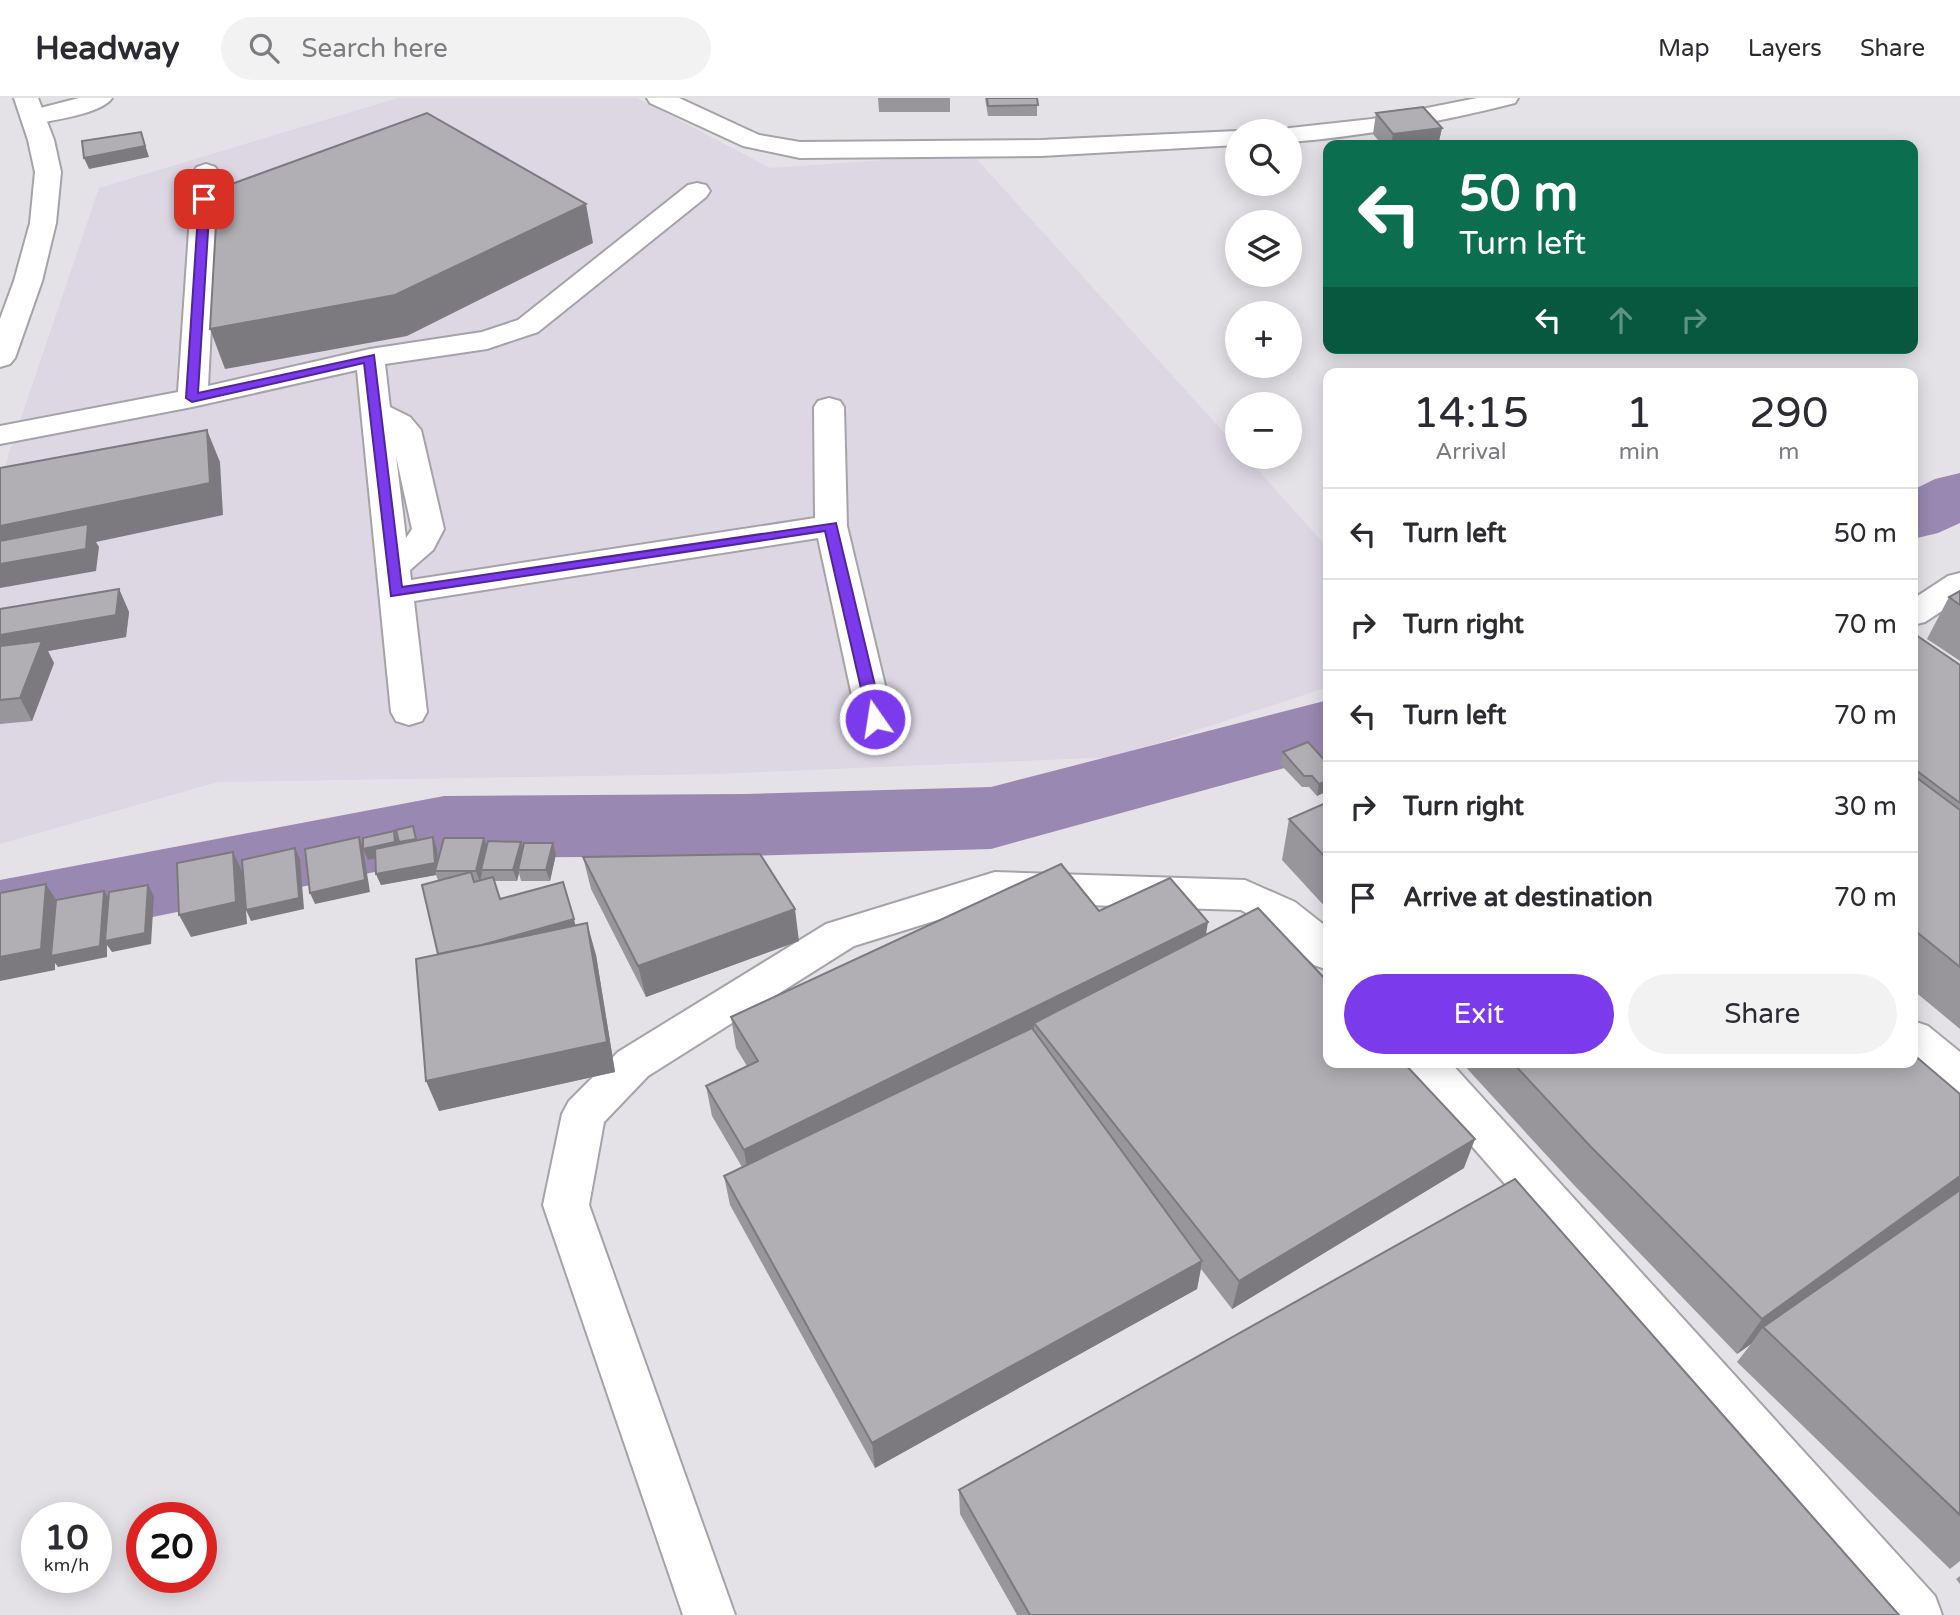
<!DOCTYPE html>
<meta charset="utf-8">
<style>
body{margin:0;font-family:"Varela Round",sans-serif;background:#f2f2f3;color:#2b2b33;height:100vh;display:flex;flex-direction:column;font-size:26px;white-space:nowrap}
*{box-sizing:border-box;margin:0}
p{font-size:23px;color:#7c7c81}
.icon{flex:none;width:38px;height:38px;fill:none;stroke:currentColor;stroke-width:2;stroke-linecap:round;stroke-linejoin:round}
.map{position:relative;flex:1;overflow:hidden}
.sheet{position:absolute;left:1323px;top:270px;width:595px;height:700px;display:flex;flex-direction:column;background:#fff;border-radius:14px;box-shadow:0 4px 18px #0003}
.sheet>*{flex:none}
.banner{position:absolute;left:1323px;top:42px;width:595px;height:214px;border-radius:14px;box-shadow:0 4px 18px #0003;background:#0b6e4f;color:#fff;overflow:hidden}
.buttons{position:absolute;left:1225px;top:21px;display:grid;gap:14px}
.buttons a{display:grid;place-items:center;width:77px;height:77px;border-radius:50%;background:#fff;box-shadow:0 4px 18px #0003;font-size:35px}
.speed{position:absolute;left:21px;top:1404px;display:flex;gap:14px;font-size:35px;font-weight:700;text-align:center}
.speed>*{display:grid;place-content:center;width:91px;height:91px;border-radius:50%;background:#fff;box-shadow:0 4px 18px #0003;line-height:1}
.speed small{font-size:18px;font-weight:400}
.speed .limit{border:10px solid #d22;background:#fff;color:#111}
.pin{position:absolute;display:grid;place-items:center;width:60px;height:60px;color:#fff;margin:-30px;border-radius:14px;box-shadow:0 4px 10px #0006}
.me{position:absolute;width:77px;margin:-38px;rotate:347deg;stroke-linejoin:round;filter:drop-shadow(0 0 5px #0008)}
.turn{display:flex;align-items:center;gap:24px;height:147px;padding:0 21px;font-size:32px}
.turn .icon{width:91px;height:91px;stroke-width:2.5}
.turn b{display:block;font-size:49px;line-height:60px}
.lanes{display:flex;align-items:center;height:66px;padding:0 21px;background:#0003;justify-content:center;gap:35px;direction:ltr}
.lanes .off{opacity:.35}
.eta{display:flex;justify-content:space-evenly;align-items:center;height:119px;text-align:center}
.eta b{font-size:42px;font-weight:600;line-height:49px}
.button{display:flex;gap:14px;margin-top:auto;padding:14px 21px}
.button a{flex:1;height:80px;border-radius:42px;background:#7c3aed;color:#fff;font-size:28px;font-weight:600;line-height:80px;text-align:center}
.button a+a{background:#f2f2f3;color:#2b2b33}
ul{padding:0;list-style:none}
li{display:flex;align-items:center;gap:21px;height:91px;padding:0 21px;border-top:2px solid #e1e1e2}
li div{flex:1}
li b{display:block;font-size:26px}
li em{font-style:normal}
header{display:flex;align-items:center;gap:42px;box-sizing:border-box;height:98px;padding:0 35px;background:#fff;border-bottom:2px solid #e1e1e2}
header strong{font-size:33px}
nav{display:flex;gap:38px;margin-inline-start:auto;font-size:24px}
.search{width:490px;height:63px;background:#f2f2f3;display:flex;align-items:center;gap:18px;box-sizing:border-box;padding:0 24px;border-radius:38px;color:#7c7c81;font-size:26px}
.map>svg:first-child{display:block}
</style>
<header>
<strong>Headway</strong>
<div class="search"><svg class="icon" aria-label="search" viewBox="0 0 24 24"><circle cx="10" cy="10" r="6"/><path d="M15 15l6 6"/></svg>Search here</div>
<nav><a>Map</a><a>Layers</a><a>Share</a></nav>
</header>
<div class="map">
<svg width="1960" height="1517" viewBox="0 0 1960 1517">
<rect width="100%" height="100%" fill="#e4e2e7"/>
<!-- built -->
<path fill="#dcd7e3" d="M398,0H637L770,70L972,56L1237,349V359H1246L1328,450V589L1116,659L717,676L218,684L0,746V382L99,90Z"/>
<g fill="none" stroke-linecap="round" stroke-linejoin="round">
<!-- river -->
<g fill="#9989b2" fill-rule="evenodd">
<path d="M1960,375V425L1938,435L1913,441V392L1935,381Z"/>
<path d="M1328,602V658L991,751L745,758L444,760L0,850V782L444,698L745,696L991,689Z"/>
</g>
<defs>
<g id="minor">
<path d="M79,0H112C101,16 53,22 34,26L25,24L22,19L25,14Z"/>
<path d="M647,0H679L759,37L800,44L1041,42L1237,33H1240H1237V47L1041,58L800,60L743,48L650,5Z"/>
<path d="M1477,0H1518L1515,5C1440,24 1366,38 1290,44V33H1280L1290,30L1372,21Z"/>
<path d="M206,66L215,69L219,74L208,288L370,251L482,234L518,222L688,87L697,85L706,87L710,93L706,99L538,234L487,251L385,266L390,309L410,319L421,332L444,431L433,452L410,472L411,482L815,420L814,309L818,303L829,300L840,303L844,309L847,428L893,621L888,630L875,634L862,630L857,621L818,440L414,503L427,614L422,623L409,627L396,623L391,614L357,272L192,309L0,346V328L178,294L193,74L197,69ZM396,358L412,431L406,440Z"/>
<path d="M1960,475V501L1925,524L1913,527V501L1948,478Z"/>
<path d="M995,774L1245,782L1295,804L1328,830V872L1314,867L1277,832L1241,812L995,804L854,848L648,978L604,1024L589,1107L735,1517H683L543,1107L562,1016L569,1003L618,954L826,826Z"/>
<path d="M1913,923L1928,928L1960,954V997L1945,992L1912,964Z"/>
<path d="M1403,964H1450L1935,1498L1942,1517H1881L1409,976Z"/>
</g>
<path id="major" d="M14,0H38L54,42L61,74L56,125L42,183L15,260L10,266L0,269V221L14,183L30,125L35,74L28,42Z"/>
</defs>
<!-- minor casing -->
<use href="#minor" stroke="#a5a3a8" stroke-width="4"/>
<!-- major casing -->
<use href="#major" stroke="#a5a3a8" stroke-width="4"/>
<!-- minor -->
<use href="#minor" fill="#fff" fill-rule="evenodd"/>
<!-- major -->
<use href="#major" fill="#fff" fill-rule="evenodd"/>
</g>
<!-- wall -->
<g fill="#98969b">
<path d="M878,0H950V14H879Z"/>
<path d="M985,0H1037V18H988Z"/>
<path d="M1376,15L1442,30L1438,47H1382L1373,36Z"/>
<path d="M119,491L129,514L126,539L48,553L54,565L32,623L0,626V511Z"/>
<path d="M1960,493V563L1927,541L1949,499Z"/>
<path d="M1913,535L1960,567V931L1913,892Z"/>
<path d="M1328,647V665L1323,659L1325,648Z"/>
<path d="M1283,654L1328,666L1317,698L1309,689H1302L1280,666Z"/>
<path d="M1328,704V812L1282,762L1289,721Z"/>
<path d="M394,733L398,746H399V744L433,739L437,751L438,762L487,748L521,744L523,750L556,756L550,783H521L519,775L517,783H494L500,801L563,784L575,828L596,857L615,974L439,1013L438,782L436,777L381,787L376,776L375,760L368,762Z"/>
<path d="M583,759L799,843L646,899L591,791Z"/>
<path d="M1099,813L1206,836L1464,1070L1232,1211L1201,1171L1197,1191L875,1370L730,1107L724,1078L742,1069L712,1018L706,988L747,968L736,950L731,919Z"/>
<path d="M1461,964H1913L1960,996V1463L1950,1471L1737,1264L1751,1246L1737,1256L1573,1086Z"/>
<path d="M959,1392L1899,1517H1017L960,1416Z"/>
<path d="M1960,1478V1486L1956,1481Z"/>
</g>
<!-- shaded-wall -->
<g fill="#7c7a7e">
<path d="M1442,30L1438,47H1391L1393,36Z"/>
<path d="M141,34L149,59L89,71L84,60Z"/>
<path d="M586,106L593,145L407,238L225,271L210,231Z"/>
<path d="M207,332L220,364L223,417L96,444L99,449L96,473L0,490V428Z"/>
<path d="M119,491L129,514L126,539L48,553L54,565L32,623L0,562V537Z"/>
<path d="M1328,683V693L1317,698L1319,686Z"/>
<path d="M413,728L420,752L403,756L399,744Z"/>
<path d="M394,733L398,744L399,755L368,762L363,751Z"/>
<path d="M359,739L363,750L370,794L315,806L310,795Z"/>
<path d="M433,739L437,751L439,773H435L436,777L381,787L376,776Z"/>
<path d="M484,740L488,751L481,772L482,775L480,784L476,773Z"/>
<path d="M521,744L524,755L518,772L519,775L517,783L513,772Z"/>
<path d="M553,745L556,756L550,783L546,772Z"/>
<path d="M295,750L300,761L304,811L251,823L246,812L247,826L191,839L179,817L233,754L243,775Z"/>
<path d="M46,786L60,808L104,793L111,804L148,787L154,798L151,846L112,854L107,847V859L58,869L55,865V872L0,883V859Z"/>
<path d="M795,811L799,843L646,899L638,868Z"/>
<path d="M574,821L579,843L438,859Z"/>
<path d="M1208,824L1203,855L1034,925V939L749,1081L744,1052Z"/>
<path d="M587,825L596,857L615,974L439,1013L426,983Z"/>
<path d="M1475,1041L1464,1070L1232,1211L1239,1183Z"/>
<path d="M1960,1078V1094L1763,1229L1751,1246L1737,1256L1762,1221Z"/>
<path d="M1202,1163L1197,1191L875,1370L872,1345Z"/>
</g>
<!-- building -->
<g fill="#b1afb4" stroke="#7c7a7e" stroke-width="2">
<path d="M987,0H1037L1038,7L988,8Z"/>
<path d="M1423,9L1442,30L1393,36L1376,15Z"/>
<path d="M427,15L586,106L395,197L210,231L218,91Z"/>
<path d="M141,34L145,48L84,60L82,43Z"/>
<path d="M207,332L210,385L0,428V370Z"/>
<path d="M88,426L86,451L0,466V443Z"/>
<path d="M119,491L116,517L0,537V511Z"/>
<path d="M1960,493V507L1949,499Z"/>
<path d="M1913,535L1960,567V705L1913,670Z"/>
<path d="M42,543L20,600L0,602V548Z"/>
<path d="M1308,644L1328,666V683L1319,686L1312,678H1304L1283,654Z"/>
<path d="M1913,677L1960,712V869L1913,831Z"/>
<path d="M1328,704V762L1289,721Z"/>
<path d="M413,728L416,741L399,744L396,732Z"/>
<path d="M394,733L395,744L363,751V740Z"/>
<path d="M359,739L365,782L310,795L305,751Z"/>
<path d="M433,739L435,765L376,776L375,751Z"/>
<path d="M444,740H484L476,773H435Z"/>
<path d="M488,743L521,744L513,772H481Z"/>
<path d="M524,745H553L546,772H518Z"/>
<path d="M295,750L299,800L246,812L242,762Z"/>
<path d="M233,754L236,804L179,817L177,765Z"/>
<path d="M760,756L795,811L638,868L583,759Z"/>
<path d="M1061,766L1099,813L1170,780L1208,824L744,1052L706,988L758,963L731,919Z"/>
<path d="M471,774L474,784L493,779L500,801L563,784L574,821L482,847L438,856L422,787Z"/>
<path d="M46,786L41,851L0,859V795Z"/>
<path d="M148,787L145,835L105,843L109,794Z"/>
<path d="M104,793L100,848L51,858L56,802Z"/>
<path d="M1258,810L1328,884V964H1403L1475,1041L1239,1183L1034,925Z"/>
<path d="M587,825L607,944L426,983L416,861Z"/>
<path d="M1032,930L1202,1163L872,1345L724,1078Z"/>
<path d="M1913,956L1960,996V1078L1762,1221L1591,1049L1512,964H1913Z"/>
<path d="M1515,1081L1899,1517H1030L959,1392Z"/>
<path d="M1960,1092V1417L1763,1229Z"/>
</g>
<!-- route -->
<path fill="#7c3aed" stroke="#51269a" stroke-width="2" d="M204,98L210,101L198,295L374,257L402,489L836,425L883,621L880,625L875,626L868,621L825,433L391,498L364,265L192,304L186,300L199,101Z"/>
</svg>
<div class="buttons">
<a><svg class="icon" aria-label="search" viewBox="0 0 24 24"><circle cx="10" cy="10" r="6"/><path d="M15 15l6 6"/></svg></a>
<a><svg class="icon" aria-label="layers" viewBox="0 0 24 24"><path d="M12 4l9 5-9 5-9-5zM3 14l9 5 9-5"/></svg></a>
<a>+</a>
<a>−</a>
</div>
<div class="speed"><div>10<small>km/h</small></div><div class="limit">20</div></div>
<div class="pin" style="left:204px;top:101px;background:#d93025"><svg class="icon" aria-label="arrive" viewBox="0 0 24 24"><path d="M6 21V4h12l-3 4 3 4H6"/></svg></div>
<svg class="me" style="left:875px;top:621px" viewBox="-20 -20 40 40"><circle r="17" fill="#7c3aed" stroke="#fff" stroke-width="3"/><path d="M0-11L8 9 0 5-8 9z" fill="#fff"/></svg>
<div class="banner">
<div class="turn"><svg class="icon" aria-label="left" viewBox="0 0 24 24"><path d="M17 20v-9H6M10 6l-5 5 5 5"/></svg><div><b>50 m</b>Turn left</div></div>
<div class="lanes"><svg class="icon" aria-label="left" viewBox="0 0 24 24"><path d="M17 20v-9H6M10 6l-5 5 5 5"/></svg><svg class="icon off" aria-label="ahead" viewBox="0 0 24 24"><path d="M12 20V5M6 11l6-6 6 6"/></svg><svg class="icon off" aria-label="right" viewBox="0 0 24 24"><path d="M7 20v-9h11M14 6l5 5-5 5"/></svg></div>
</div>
<section class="sheet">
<div class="eta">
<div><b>14:15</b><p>Arrival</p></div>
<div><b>1</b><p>min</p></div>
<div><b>290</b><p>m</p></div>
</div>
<ul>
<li><svg class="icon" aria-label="left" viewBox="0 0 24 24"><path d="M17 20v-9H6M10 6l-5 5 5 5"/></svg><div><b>Turn left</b></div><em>50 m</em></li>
<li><svg class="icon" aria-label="right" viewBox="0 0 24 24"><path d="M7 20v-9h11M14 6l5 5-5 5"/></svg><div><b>Turn right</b></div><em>70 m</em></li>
<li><svg class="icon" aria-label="left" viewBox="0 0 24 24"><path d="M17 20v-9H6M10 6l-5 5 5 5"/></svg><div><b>Turn left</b></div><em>70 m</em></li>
<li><svg class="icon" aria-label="right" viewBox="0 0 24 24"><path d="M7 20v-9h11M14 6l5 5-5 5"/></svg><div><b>Turn right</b></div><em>30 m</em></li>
<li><svg class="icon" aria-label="arrive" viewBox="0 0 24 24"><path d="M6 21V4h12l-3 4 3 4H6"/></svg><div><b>Arrive at destination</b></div><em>70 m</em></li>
</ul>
<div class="button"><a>Exit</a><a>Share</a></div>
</section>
</div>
